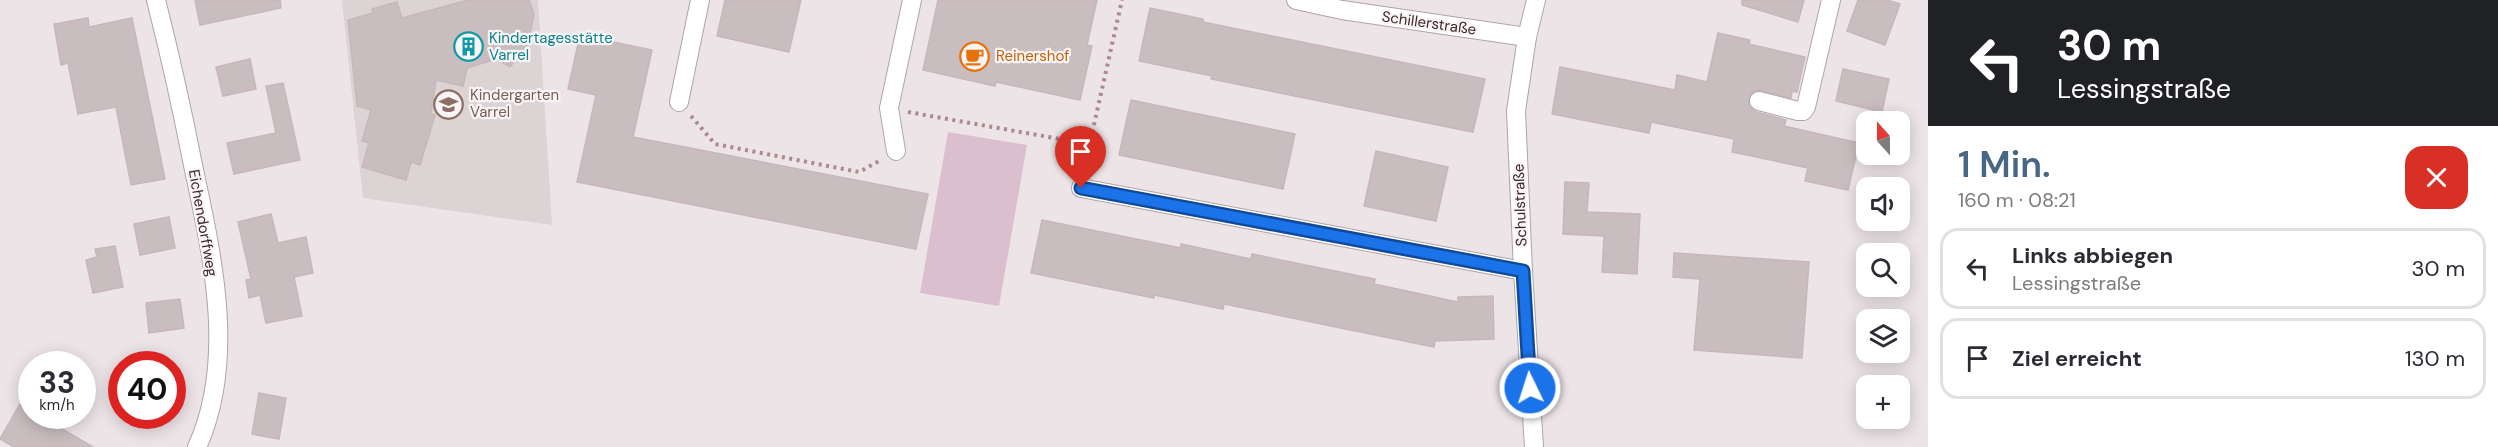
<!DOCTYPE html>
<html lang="de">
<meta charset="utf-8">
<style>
body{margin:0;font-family:"DM Sans",sans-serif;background:#f7f7f7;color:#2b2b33;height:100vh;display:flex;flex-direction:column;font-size:22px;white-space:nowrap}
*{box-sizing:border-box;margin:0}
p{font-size:20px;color:#7c7c81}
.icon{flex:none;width:33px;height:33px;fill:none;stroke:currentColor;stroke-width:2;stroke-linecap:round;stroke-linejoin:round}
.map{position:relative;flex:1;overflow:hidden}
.sheet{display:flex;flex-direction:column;background:#fff;width:570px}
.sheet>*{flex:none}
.guide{background:#202124;color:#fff;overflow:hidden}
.needle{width:39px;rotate:339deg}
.controls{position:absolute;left:1856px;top:111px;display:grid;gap:12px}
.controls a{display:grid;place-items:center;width:54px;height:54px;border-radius:12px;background:#fff;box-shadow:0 3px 15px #0003;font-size:30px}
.speed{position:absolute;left:18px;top:351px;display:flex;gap:12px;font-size:30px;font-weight:700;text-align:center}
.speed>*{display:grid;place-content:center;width:78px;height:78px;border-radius:50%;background:#fff;box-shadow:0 3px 15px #0003;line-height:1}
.speed small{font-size:15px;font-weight:400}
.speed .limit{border:9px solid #d22;background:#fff;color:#111}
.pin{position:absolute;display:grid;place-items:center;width:51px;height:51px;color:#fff;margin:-62px -26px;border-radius:50% 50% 50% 0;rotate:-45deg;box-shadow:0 0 6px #0007}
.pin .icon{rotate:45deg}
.me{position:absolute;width:66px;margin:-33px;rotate:356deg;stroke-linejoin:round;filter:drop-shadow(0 0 4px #0008)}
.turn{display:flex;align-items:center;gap:21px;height:126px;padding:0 30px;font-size:27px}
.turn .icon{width:78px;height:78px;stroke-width:2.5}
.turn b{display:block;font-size:42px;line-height:51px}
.round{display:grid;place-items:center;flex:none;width:63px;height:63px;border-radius:18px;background:#f7f7f7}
.headline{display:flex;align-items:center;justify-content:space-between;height:102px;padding:0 30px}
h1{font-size:36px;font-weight:600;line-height:45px;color:#476784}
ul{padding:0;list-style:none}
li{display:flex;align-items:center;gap:18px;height:81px;margin:0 12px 9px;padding:0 18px;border:3px solid #e1e1e2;border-radius:18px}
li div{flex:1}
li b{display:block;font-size:22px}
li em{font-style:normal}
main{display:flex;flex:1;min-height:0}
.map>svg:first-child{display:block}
</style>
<main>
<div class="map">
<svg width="1928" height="447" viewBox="0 0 1928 447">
<rect width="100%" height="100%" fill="#ede4e7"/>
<!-- built -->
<path fill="#dcd3d5" d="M342,0H538L552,225L363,198Z"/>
<!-- green -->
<path fill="#dcbfcf" d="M948,132L1027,145L999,306L920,293Z"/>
<!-- building -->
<g fill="#cabdc0" stroke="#c6b7bb" stroke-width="1.5">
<path d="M195,0H280L281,8L200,25Z"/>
<path d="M468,0H529L534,14L528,43L510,67L496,59L467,68L463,86L436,80L431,114L435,115L420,165L411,162L406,180L362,167L369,143L362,141L371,110L357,106L348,20L373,13L372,9L397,2L402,18Z"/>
<path d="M725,0H801L789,52L717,36Z"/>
<path d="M938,0H1097L1087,45L1092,46L1080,100L996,82L995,86L923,70Z"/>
<path d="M1742,0H1804L1798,22L1742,5Z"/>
<path d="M1858,0H1887L1900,4L1885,45L1847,31Z"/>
<path d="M1150,8L1203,19V22L1485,79L1473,132L1211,79L1212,76L1139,61Z"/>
<path d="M88,18L89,27L132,18L165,179L131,185L116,107L78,114L68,63L61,65L54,24Z"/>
<path d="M1718,33L1750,40L1749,44L1805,57L1797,92L1792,91L1791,98L1757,90L1751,94L1748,105L1756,112L1786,120L1784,126L1859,143L1848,190L1805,181L1808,168L1732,152L1734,139L1651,122L1649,133L1552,114L1560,67L1675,90L1677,75L1707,82Z"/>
<path d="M580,35L652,50L633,137L928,194L916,249L577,182L596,95L568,89Z"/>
<path d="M250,59L256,89L223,96L216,67Z"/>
<path d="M1843,69L1889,79L1882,112L1836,101Z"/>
<path d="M283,83L300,160L234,174L227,143L276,133L266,86Z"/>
<path d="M1131,100L1295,134L1283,189L1119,155Z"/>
<path d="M1376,151L1448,167L1436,221L1364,206Z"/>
<path d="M1565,182L1589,183L1587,212L1640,214L1637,274L1602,272L1604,236L1563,234Z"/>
<path d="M271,214L278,243L306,237L313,273L294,277L302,316L266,323L260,295L249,298L246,280L251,279L238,222Z"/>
<path d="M169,217L175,248L140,255L134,224Z"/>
<path d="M1042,220L1181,248V244L1251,259L1252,254L1375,279L1374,284L1458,302V297L1493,296L1494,339L1435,341L1434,347L1224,304L1223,309L1154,295V298L1031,273Z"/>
<path d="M115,246L123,287L93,293L86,260L97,257L95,249Z"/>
<path d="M1674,253L1809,262L1802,358L1694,350L1700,279L1673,277Z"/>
<path d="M180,299L184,328L149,333L146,303Z"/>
<path d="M259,393L286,398L279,439L252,434Z"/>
<path d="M20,404L32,411V416H40L93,447H14L0,439Z"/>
</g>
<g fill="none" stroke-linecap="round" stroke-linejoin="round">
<defs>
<g id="minor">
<path d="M156,0C170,55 182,109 193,165C212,255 237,359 197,447"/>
<path d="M1296,0L1342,10L1527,37"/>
<path d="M1759,101L1798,111H1803L1806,107L1831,0"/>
<path d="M679,102L700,0"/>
<path d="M896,151L889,108L912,0"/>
<path d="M1081,188L1523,271"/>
<path d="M1534,447L1523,271L1516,111L1527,37L1536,0"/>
</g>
</defs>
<!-- minor casing -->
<use href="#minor" stroke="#b1a3a6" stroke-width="20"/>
<!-- path -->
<g stroke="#ad888c" stroke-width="4" stroke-dasharray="3 4.5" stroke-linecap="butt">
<path d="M908,112L1088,144"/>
<path d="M691,116L715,144L859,172L881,160"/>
<path d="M1084,169L1122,0"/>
</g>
<!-- minor -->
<use href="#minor" stroke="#fff" stroke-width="18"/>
</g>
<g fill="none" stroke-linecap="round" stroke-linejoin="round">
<defs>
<path id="route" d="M1081,188L1523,271L1530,388"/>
</defs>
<!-- route casing -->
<use href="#route" stroke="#114b97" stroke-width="15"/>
<!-- route -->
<use href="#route" stroke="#1a73e8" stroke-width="10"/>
</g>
<!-- icons -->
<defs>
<symbol id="building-ring" viewBox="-11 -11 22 22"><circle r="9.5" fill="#f9f5f6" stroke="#0f9aa8" stroke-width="1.5"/><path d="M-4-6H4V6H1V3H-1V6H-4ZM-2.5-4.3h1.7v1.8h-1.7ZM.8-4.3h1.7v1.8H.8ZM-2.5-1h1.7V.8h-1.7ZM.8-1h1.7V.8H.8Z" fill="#0f9aa8"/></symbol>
<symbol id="cafe-ring" viewBox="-11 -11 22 22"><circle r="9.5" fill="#f9f5f6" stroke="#e8710a" stroke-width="1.5"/><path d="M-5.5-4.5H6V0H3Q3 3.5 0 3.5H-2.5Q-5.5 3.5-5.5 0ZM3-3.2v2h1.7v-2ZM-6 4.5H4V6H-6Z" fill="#e8710a"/></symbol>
<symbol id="school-ring" viewBox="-11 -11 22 22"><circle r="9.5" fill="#f9f5f6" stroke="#8d6e63" stroke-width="1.5"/><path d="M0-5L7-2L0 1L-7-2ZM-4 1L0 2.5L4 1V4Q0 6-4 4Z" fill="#8d6e63"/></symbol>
</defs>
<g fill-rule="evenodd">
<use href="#building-ring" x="452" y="30" width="33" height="33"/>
<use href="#cafe-ring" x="958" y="40" width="33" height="33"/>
<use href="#school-ring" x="432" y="88" width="33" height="33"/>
</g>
<g text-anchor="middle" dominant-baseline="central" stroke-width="4.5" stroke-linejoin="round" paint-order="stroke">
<!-- street labels -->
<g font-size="15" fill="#3d2527" stroke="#f9f5f6">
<text transform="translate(1429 23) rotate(8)">Schillerstraße</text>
<text transform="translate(1520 205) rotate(-92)">Schulstraße</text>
<text transform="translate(203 223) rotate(80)">Eichendorffweg</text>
</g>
<!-- culture labels -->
<g font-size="15" fill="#0d838f" stroke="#f9f5f6" text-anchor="start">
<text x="489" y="38">Kindertagesstätte<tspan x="489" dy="17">Varrel</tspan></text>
</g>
<!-- food labels -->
<g font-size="15" fill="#c56008" stroke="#f9f5f6" text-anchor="start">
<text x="996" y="56">Reinershof</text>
</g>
<!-- education labels -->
<g font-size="15" fill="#785e54" stroke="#f9f5f6" text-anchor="start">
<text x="470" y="95">Kindergarten<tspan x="470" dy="17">Varrel</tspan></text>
</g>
</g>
</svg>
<div class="controls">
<a><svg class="needle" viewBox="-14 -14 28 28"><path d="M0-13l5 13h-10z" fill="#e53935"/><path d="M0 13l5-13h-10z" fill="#7c7c81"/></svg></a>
<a><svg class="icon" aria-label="sound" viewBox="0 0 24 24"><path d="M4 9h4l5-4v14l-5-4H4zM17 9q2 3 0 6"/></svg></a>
<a><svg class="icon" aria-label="search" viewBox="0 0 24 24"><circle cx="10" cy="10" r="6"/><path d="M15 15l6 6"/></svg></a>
<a><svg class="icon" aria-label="layers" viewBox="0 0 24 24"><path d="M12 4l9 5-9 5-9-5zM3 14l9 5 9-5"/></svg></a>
<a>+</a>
</div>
<div class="speed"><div>33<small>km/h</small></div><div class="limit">40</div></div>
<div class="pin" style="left:1081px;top:188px;background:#d93025"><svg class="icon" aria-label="arrive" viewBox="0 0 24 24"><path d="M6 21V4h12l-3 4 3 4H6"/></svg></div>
<svg class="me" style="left:1530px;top:388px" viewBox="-20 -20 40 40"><circle r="17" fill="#1a73e8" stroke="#fff" stroke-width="3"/><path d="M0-11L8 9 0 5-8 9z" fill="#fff"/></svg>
</div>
<section class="sheet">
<div class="guide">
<div class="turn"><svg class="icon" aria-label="left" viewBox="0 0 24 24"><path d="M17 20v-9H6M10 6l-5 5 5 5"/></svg><div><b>30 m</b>Lessingstraße</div></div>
</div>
<div class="headline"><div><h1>1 Min.</h1><p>160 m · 08:21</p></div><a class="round" style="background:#d93025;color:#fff"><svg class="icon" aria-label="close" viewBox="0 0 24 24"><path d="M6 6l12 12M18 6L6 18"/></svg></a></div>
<ul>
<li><svg class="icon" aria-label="left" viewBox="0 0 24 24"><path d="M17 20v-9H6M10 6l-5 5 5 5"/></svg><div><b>Links abbiegen</b><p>Lessingstraße</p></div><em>30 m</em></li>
<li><svg class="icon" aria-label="arrive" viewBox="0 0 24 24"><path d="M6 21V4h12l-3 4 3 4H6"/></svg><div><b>Ziel erreicht</b></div><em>130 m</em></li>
</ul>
</section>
</main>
